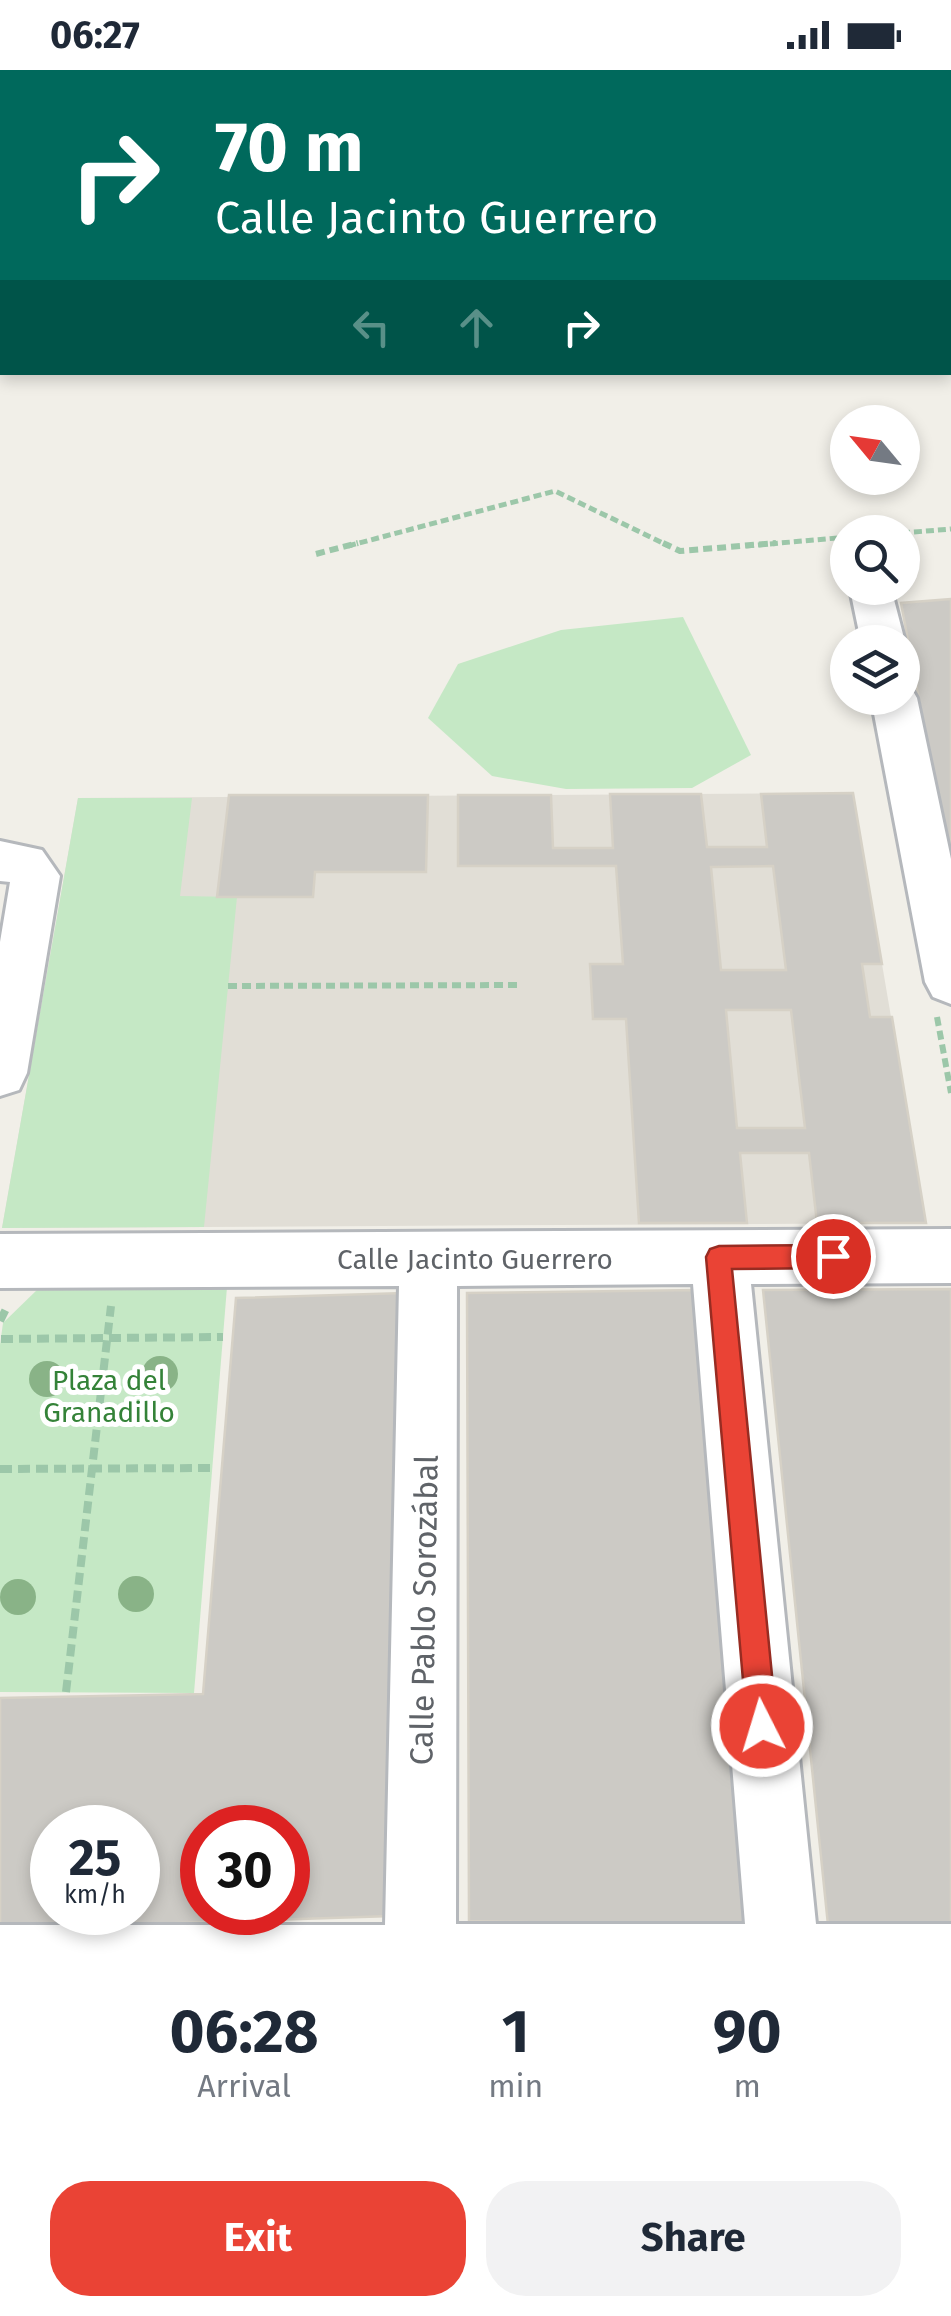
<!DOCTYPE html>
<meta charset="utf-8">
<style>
body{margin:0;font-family:"Fira Sans",sans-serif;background:#f2f2f3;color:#1f2937;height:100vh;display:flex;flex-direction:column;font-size:38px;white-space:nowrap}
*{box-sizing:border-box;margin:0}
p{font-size:32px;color:#747a83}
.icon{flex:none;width:55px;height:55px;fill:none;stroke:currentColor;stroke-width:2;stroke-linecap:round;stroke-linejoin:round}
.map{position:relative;height:1896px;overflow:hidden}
.drawer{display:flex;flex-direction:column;background:#fff;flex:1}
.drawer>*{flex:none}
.banner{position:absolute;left:0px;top:0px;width:952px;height:305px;box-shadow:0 5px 15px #0003;background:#00695c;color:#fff;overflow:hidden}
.needle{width:65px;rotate:299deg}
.controls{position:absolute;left:830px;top:335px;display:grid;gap:20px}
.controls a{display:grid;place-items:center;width:90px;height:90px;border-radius:50%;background:#fff;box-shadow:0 5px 15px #0003;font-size:50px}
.speed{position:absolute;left:30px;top:1735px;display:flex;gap:20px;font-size:50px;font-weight:700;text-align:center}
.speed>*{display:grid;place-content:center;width:130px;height:130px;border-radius:50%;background:#fff;box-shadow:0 5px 15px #0003;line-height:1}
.speed small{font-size:25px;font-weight:400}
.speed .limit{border:15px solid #d22;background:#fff;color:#111}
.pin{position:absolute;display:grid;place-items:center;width:85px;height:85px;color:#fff;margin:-42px;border:5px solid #fff;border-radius:50%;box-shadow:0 2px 10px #0007}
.me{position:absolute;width:110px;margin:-55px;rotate:355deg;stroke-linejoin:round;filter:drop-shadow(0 0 8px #0008)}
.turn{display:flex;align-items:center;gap:35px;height:210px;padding:0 50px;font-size:45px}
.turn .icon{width:130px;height:130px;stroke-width:2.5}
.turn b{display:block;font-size:70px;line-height:85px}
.lanes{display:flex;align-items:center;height:95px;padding:0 50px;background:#0003;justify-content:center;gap:50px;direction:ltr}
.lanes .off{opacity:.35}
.eta{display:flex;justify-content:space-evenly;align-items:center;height:170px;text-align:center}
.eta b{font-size:60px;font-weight:700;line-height:70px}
.action{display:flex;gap:20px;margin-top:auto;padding:20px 50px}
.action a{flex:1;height:115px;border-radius:40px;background:#ea4335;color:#fff;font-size:40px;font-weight:700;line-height:115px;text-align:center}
.action a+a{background:#f2f2f3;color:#1f2937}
.status{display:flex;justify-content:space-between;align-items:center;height:70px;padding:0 50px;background:#fff;direction:ltr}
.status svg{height:28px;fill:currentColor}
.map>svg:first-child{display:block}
</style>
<div class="status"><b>06:27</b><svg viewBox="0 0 49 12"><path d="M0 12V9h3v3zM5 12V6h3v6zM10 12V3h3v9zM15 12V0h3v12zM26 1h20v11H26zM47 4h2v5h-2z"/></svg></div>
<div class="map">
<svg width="951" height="1896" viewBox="0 0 951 1896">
<rect width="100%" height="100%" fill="#f1efe8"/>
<!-- education -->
<path fill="#e1ded6" d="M853,723L926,1153L2,1158L78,728Z"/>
<!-- green -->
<g fill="#c5e8c5">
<path d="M683,547L751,685L692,718L566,719L492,706L428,648L458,594L561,560Z"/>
<path d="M78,728H192L180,826L237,827L204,1157L2,1158Z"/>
<path d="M227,1217L194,1623L0,1622V1275L3,1253L39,1218Z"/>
</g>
<!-- building -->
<g fill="#cccac5" stroke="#d6d1c6" stroke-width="2.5" fill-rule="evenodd">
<path d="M951,529V774H946L901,533Z"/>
<path d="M853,723L882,894H862L870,947H892L926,1153H817L809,1083H740L747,1153H639L626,949H593L590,894H623L616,796H458V725H551L553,778H613L610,724H701L707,777H767L761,724ZM773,796L786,900H721L711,797ZM726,940H791L805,1058H737Z"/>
<path d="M229,725H428L426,802H315L313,827H217Z"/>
<path d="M951,1219V1857L828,1855L763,1220Z"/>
<path d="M697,1220L747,1857L469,1851L467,1223Z"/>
<path d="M404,1223L391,1846L0,1859V1628L203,1624L236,1228ZM52,1758H138V1842H52ZM202,1758H288V1842H202Z"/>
</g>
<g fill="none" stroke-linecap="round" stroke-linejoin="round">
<defs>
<g id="minor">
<path d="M855,518H891L905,572L902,577V572H861L851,524Z"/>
<path d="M902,613L910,616L917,628L951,789V934L933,927L925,912L871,628H902Z"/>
<path d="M0,771L42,780L60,806L27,1003L19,1020L0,1026V872L10,812L0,811Z"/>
<path d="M951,1159V1213L751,1214L816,1854H951V1896H0V1855H385L399,1216L0,1218V1164ZM693,1214L745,1854H456L457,1216Z"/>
</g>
</defs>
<!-- minor casing -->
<use href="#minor" stroke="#b5b8bc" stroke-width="6"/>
<!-- path-far2 -->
<g stroke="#9cc7a9" stroke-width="5" stroke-dasharray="8 4" stroke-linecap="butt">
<path d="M902,463L951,459"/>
<path d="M348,476L555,421L669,476"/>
<path d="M746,476L848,467"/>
</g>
<!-- path-far1 -->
<g stroke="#9cc7a9" stroke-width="6" stroke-dasharray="9 5" stroke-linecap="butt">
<path d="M663,473L680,481L776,473"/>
<path d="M316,484L358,473"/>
<path d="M228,916L519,915"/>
<path d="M937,947L951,1023"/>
</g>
<!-- path -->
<g stroke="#9cc7a9" stroke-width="8" stroke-dasharray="12 6" stroke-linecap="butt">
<path d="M0,1251L8,1235"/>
<path d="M1,1269L223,1267"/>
<path d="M0,1399L212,1398"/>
<path d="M66,1622L111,1236"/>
</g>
<!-- minor -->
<use href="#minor" fill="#fff" fill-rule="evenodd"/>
</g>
<!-- trees -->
<g fill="#89b387">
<circle cx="160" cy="1304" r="18"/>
<circle cx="47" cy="1309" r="18"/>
<circle cx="136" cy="1524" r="18"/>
<circle cx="18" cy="1527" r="18"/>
</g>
<!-- route -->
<path fill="#ea4335" stroke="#982c22" stroke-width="2.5" d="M833,1175L842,1178L845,1186L842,1195L833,1198L732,1199L777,1656L772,1666L762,1670L752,1666L747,1656L706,1187L710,1179L719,1176Z"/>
<g text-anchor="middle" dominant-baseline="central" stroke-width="10" stroke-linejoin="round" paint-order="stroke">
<!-- street labels -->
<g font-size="28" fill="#5f6368" stroke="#fff">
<text x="475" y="1189">Calle Jacinto Guerrero</text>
</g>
<!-- park labels -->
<g font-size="28" fill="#348238" stroke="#fff">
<text x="109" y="1310">Plaza del<tspan x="109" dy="32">Granadillo</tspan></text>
</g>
<!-- near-street labels -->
<g font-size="32" fill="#5f6368" stroke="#fff">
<text transform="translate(424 1540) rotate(-89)">Calle Pablo Sorozábal</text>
</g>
</g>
</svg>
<div class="controls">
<a><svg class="needle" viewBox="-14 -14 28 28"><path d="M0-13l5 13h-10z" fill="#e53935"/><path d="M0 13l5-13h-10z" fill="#747a83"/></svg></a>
<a><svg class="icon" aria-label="search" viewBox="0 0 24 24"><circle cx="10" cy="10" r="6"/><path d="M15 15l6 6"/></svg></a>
<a><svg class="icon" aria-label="layers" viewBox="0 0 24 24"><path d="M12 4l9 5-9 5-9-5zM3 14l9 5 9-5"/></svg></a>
</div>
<div class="speed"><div>25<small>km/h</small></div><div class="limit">30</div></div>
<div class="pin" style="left:833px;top:1186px;background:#d93025"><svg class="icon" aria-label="arrive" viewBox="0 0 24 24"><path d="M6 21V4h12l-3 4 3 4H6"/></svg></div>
<svg class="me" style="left:762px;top:1656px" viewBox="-20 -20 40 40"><circle r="17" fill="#ea4335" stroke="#fff" stroke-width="3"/><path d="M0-11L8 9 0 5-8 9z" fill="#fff"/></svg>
<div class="banner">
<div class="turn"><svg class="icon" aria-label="right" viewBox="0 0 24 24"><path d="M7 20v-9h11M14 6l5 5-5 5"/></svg><div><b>70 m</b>Calle Jacinto Guerrero</div></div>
<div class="lanes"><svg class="icon off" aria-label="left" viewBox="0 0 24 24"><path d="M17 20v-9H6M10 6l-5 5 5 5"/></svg><svg class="icon off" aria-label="ahead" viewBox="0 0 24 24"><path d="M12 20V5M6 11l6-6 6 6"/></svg><svg class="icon" aria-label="right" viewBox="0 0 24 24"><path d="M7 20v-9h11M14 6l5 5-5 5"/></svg></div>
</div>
</div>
<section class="drawer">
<div class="eta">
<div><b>06:28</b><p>Arrival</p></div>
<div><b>1</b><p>min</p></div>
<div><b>90</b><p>m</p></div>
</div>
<div class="action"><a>Exit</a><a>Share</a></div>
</section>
